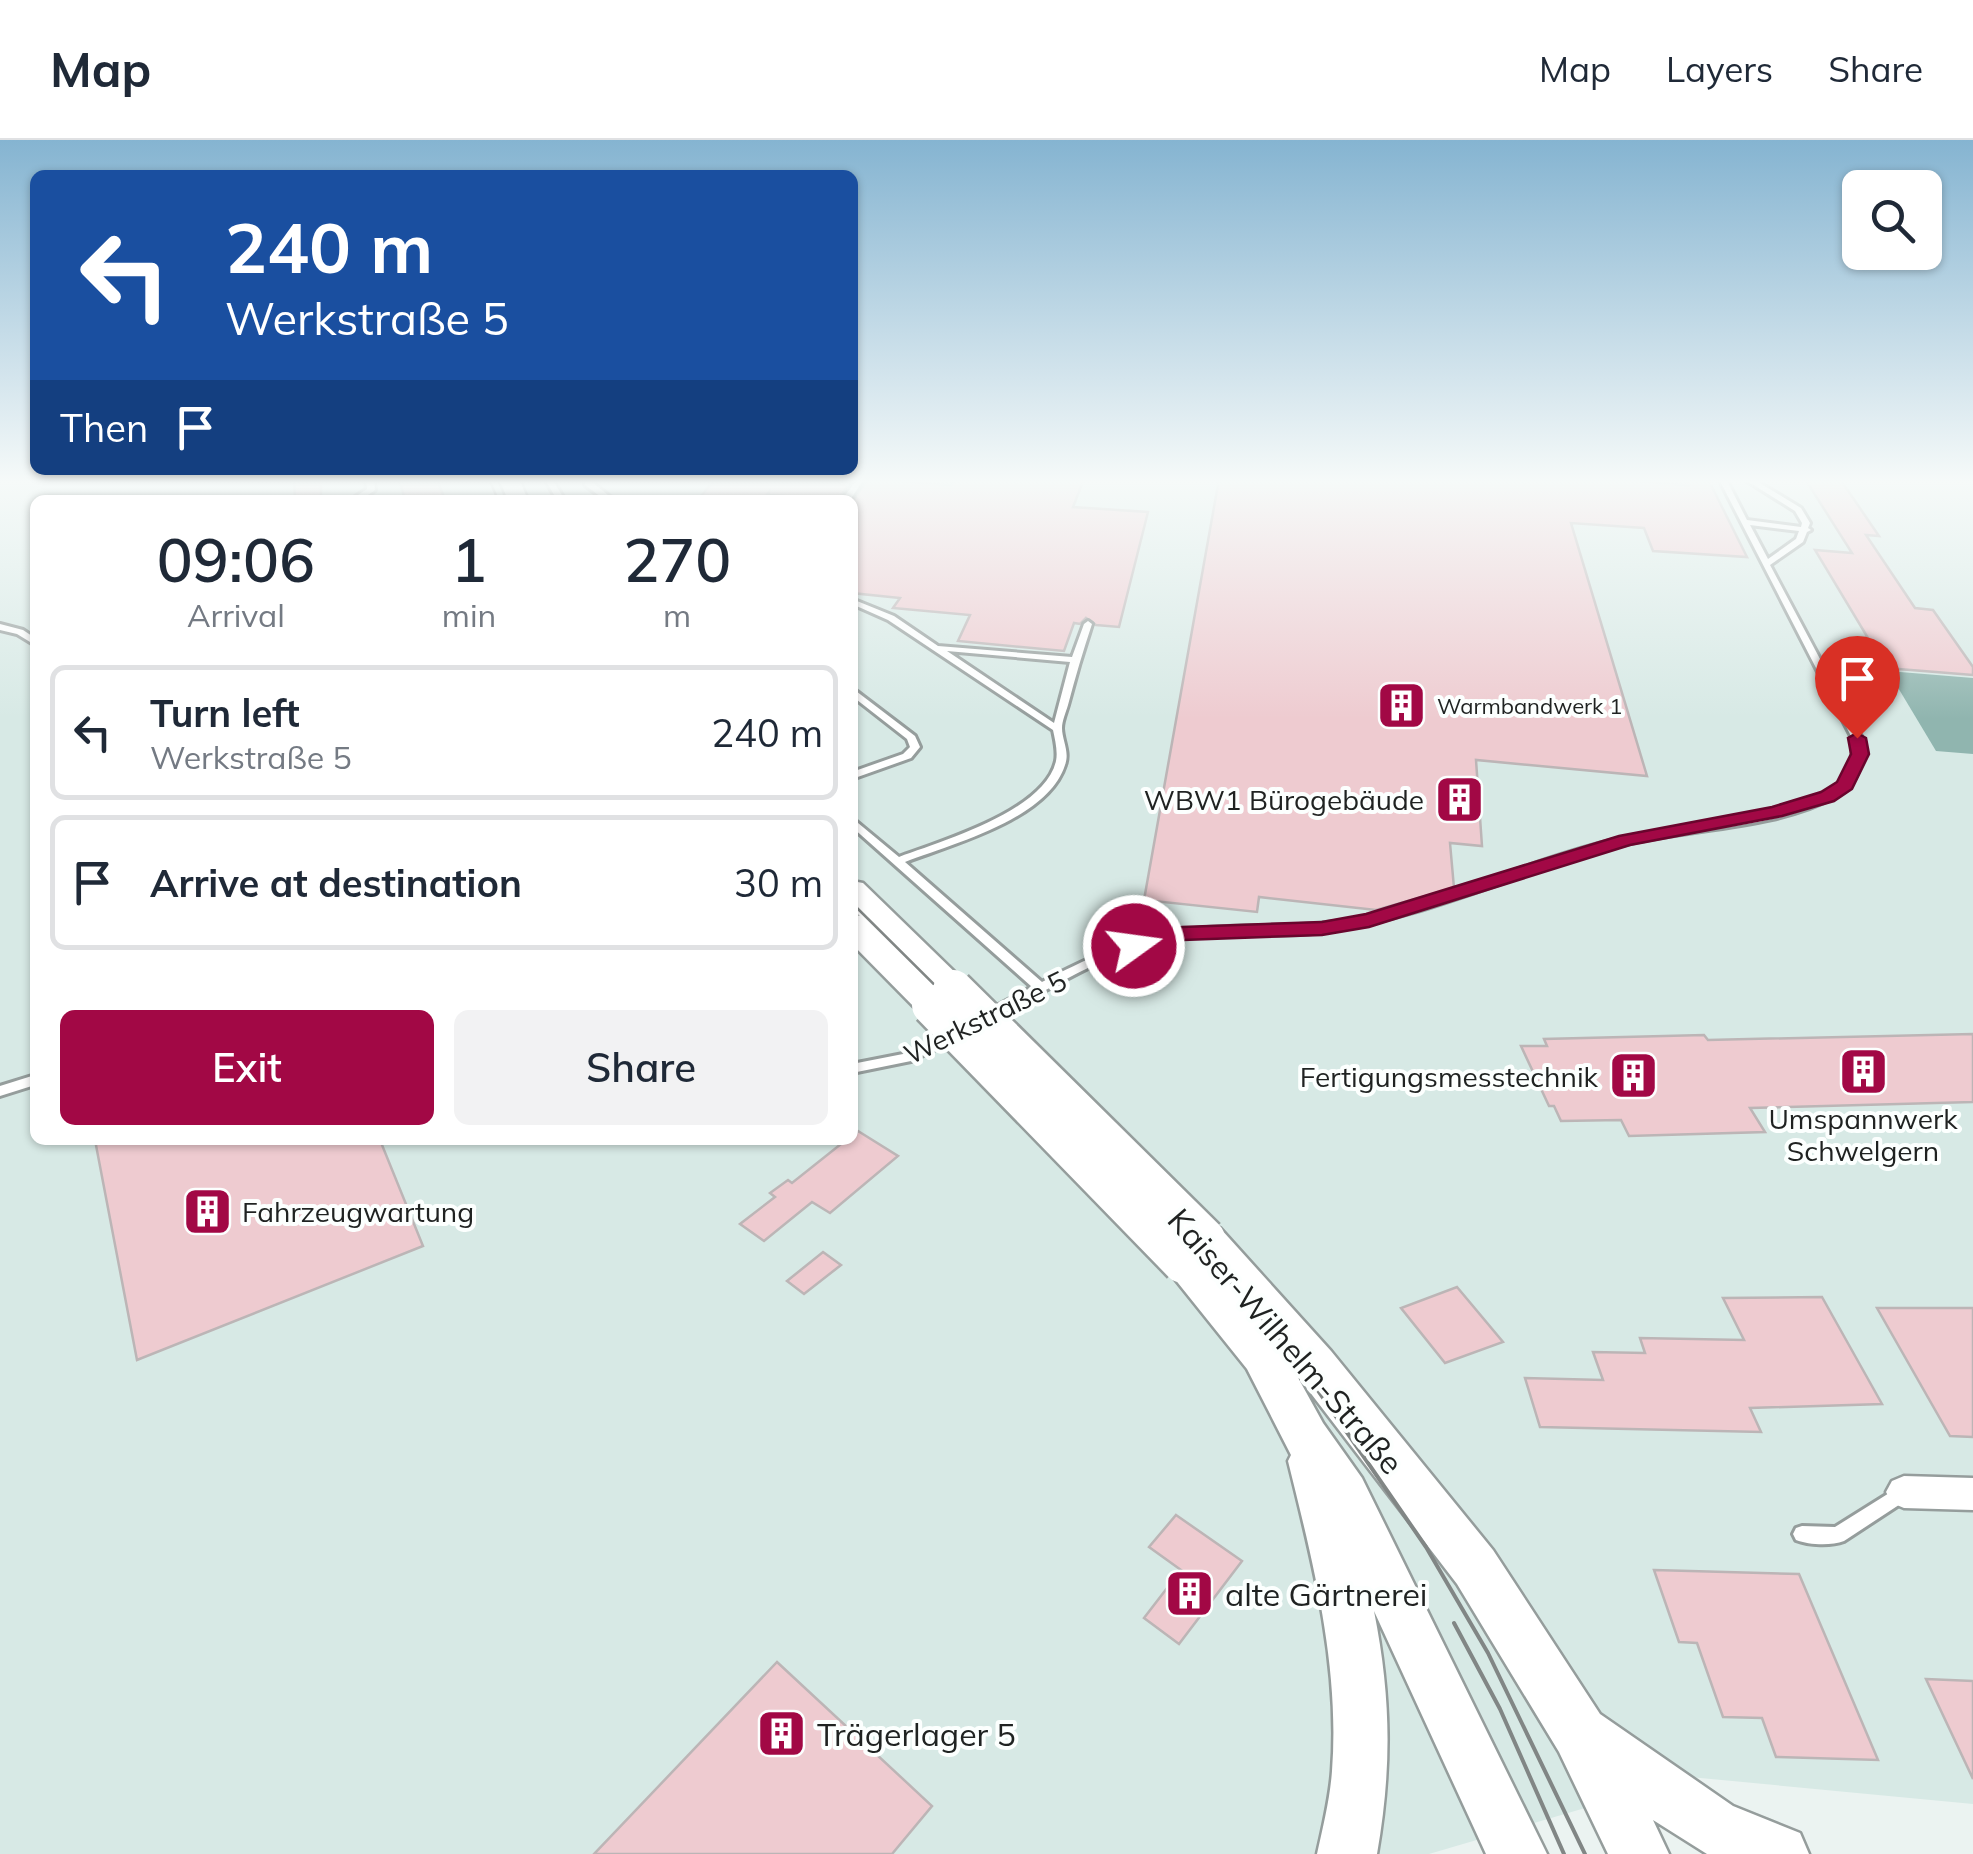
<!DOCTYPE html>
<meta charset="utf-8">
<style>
body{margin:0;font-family:Mulish,sans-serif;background:#f2f2f3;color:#1f2937;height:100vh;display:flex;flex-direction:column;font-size:38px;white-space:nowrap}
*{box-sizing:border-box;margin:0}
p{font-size:32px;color:#747a83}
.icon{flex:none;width:55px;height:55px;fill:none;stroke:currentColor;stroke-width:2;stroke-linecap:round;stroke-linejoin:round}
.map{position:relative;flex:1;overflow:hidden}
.drawer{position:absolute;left:30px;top:355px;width:828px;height:650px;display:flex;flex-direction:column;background:#fff;border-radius:15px;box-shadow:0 2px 8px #0004}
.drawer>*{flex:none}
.guide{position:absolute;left:30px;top:30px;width:828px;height:305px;border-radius:15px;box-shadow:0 2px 8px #0004;background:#1a4fa0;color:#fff;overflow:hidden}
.tools{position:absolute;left:1842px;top:30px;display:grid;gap:20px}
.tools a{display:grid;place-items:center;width:100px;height:100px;border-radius:15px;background:#fff;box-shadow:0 2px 8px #0004;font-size:50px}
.pin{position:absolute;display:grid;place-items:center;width:85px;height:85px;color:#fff;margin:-102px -42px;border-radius:50% 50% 50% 0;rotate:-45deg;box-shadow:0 0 10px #0007}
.pin .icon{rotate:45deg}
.me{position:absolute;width:110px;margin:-55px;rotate:76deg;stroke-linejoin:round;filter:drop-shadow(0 0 8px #0008)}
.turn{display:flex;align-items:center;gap:35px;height:210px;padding:0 30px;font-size:45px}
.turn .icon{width:130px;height:130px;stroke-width:2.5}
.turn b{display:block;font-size:70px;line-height:85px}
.then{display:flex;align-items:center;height:95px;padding:0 30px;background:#0003;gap:20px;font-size:38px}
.eta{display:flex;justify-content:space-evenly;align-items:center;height:170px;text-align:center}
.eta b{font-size:60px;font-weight:600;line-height:70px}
.action{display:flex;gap:20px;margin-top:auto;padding:20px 30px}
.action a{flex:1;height:115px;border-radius:15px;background:#a20845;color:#fff;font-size:40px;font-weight:600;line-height:115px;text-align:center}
.action a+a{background:#f2f2f3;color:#1f2937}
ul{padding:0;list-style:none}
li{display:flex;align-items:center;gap:30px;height:135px;margin:0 20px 15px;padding:0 10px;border:5px solid #e0e1e3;border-radius:15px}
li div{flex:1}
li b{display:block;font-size:38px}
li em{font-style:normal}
header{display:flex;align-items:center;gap:60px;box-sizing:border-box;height:140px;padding:0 50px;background:#fff;border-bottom:2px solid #e0e1e3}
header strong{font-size:48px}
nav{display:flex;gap:55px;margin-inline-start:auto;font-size:35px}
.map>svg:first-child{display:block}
</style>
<header>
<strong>Map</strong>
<nav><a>Map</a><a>Layers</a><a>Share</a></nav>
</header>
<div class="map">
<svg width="1973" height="1714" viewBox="0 0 1973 1714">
<rect width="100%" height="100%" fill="#ebf3f1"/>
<!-- built -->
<path fill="#d7e9e5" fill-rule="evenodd" d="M0,339H1973V1664L1690,1637L1429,1714H0ZM35,360H852V1000H35Z"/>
<!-- water -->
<path fill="#90b5af" d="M1888,531L1973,538V614L1936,611Z"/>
<!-- building -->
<g fill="#eecbd0" stroke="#bcb5b6" stroke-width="2.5">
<path d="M294,339H321V360H295Z"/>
<path d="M399,339H437L445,360H405Z"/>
<path d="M715,339H852L838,360L769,355V352L763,360H698Z"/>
<path d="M868,339L951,345L955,339H1084L1073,367L1148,372L1119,487L1096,485L1086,478L1080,484L1074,483L1064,511L958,501L970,475L893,468L900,458L852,453V362Z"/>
<path d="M1219,339H1608L1688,345L1685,339H1708L1747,417L1653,411L1644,388L1571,383L1647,636L1476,620L1482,706L1450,703L1454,748L1376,770L1259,757L1257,772L1144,760Z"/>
<path d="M1805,339H1840L1879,396L1866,395L1915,468L1933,470L1973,527V535L1886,528L1815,410L1852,413Z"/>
<path d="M1973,894V962L1750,968L1765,992L1629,996L1621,980L1561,981L1554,966H1549L1521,906H1547L1544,899L1704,895L1708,900Z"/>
<path d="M858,991L898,1016L830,1073L812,1062L764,1101L740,1084L775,1057L770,1053L788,1040L792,1043L846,1000H852Z"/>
<path d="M95,1000H380L423,1106L137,1220Z"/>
<path d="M823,1112L841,1125L804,1154L787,1141Z"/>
<path d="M1457,1147L1503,1202L1445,1223L1401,1168Z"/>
<path d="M1822,1157L1882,1264L1750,1268L1761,1292L1540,1287L1525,1238L1603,1240L1593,1212L1645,1213L1640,1198L1744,1200L1723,1158Z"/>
<path d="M1877,1168H1973V1297L1950,1296Z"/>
<path d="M1176,1375L1242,1421L1179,1504L1144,1478L1181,1430L1149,1407Z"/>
<path d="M1654,1430L1799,1434L1878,1620L1776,1617L1762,1578L1723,1577L1697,1503L1679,1502Z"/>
<path d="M777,1522L932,1666L892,1714H594Z"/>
<path d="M1926,1539L1973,1541V1639Z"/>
</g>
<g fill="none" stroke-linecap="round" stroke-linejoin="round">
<defs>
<g id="lane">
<path d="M366,339H374L375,350L361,360H355V357L367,349Z"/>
<path d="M545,339H552L565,360H557Z"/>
<path d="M585,339H593L592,342L614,360H605L585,345Z"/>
<path d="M857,339H864L850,360H842Z"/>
<path d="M1719,339H1726L1747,380L1801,387L1802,383L1795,371L1744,339H1753L1801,368L1810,383L1808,388L1811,390L1807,392L1803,402L1770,425L1862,598C1865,622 1857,644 1836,656C1778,689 1687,688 1622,705C1521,730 1427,778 1323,792C1268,799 1212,789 1157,802C1113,812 1072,836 1033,857C1018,866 1002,875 986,881L980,877L982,874L1032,847L852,687V678L899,717C942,701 1045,671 1056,621C1058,611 1055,600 1053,590L888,480L852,464V459L894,476L938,506L1072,517L1084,484L1088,481L1092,484C1083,511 1075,538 1068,565C1066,572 1062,581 1062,588C1062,600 1070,612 1065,625C1048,679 953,704 905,722L1042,842C1084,820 1128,799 1176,791C1239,782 1301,791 1364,777C1455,758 1540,715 1632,696C1689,684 1783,681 1830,650C1849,638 1855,619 1852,598ZM1750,385L1799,391L1796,399L1768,419ZM947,511L1070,522L1054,583Z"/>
<path d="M0,484L23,490L35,498V505L17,494L0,490Z"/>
<path d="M852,548L915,596L920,607L911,618L852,639V632L903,614L910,607L907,599L852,556Z"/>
<path d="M951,892L956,893L957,896L956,899L911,921L852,933V924L903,914Z"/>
<path d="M35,935V945L0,956V946Z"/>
<path d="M1902,1345L1908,1347L1911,1353L1908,1359L1844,1401C1831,1406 1809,1405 1796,1400L1793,1394L1796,1388L1802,1386L1835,1387Z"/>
</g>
<path id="street" d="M1904,1336L1973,1338V1370L1904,1368L1892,1363L1886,1352L1892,1341Z"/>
<g id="secondary">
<path d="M499,339H519L528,360H508Z"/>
<path d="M852,741L863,743L965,842L970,850L965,858L946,859L950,865L944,873L932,876L920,873L852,804V774L860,776L852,769Z"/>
<path d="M1205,1083L1220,1088L1331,1211L1493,1410L1600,1574L1733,1666L1800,1693L1809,1714H1707L1653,1680L1669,1714H1608L1559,1612L1457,1444L1296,1234L1323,1283L1362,1338L1547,1714H1486L1374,1471C1391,1557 1392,1628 1377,1714H1317C1323,1687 1330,1659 1332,1631C1340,1526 1313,1422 1288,1321L1291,1315L1247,1229L1162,1123L1168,1111L1189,1108L1184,1099L1190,1088Z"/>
</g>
</defs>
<!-- lane casing -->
<use href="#lane" stroke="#959d9c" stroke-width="6"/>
<!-- street casing -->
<use href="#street" stroke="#959d9c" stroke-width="5"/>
<!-- secondary casing -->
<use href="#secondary" stroke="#959d9c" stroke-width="5"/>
<!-- lane -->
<use href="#lane" fill="#fff" fill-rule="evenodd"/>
<!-- street -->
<use href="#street" fill="#fff" fill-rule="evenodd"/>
<!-- secondary -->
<use href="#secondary" fill="#fff" fill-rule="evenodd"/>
<!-- tram-far1 -->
<g stroke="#818685" stroke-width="2.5">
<path d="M489,339L498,360"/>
<path d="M852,763L1199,1107L1299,1222"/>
</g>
<!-- tram -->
<g stroke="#818685" stroke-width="4">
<path d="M1297,1220L1426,1407L1488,1513L1585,1714"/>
<path d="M1454,1483L1500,1569L1564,1714"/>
</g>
<defs>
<g id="secondary-bridge">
<path d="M953,850L1205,1099"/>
<path d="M932,865L1183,1123"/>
</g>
</defs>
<!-- secondary-bridge casing -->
<use href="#secondary-bridge" stroke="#959d9c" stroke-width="45" stroke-linecap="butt"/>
<!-- secondary-bridge -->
<use href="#secondary-bridge" stroke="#fff" stroke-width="40"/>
</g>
<!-- sky -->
<linearGradient id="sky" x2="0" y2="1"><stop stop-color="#85b4d1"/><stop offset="0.59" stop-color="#f6faf9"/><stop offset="1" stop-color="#f6faf9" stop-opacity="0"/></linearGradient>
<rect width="1973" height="579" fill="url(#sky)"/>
<!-- route -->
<path fill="#a20845" stroke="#69052d" stroke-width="2.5" d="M1857,593L1866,598L1869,614L1852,649L1834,661L1782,676L1630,705L1369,787L1322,795L1183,800L1134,812L1123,806L1126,801L1182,787L1322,782L1366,774L1619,696L1772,667L1821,652L1837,642L1851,614L1848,598Z"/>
<!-- icons -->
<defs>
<symbol id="building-square" viewBox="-11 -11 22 22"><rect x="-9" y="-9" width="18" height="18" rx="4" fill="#a20845" stroke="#fcfffe"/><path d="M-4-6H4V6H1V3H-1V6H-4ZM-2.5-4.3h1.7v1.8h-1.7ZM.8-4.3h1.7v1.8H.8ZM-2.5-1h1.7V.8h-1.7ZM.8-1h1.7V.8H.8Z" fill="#fff"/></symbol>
</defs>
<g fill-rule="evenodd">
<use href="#building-square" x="1374" y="538" width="55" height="55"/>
<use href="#building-square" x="1432" y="632" width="55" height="55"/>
<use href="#building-square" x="1836" y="904" width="55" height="55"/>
<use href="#building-square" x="1606" y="908" width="55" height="55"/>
<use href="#building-square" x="180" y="1044" width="55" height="55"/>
<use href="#building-square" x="1162" y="1426" width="55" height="55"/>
<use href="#building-square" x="754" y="1566" width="55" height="55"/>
</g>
<g text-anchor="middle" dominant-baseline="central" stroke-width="8" stroke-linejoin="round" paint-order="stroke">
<!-- far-poi labels -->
<g font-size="22" fill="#1f2221" stroke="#fcfffe" text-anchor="start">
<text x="1437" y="566">Warmbandwerk 1</text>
</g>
<!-- poi labels -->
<g font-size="28" fill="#1f2221" stroke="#fcfffe" text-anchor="end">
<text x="1424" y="659">WBW1 Bürogebäude</text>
<text x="1598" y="936">Fertigungsmesstechnik</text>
<text x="1863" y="978" text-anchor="middle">Umspannwerk<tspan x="1863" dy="32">Schwelgern</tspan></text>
<text x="242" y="1071" text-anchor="start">Fahrzeugwartung</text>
</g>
<!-- street labels -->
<g font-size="28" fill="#1f2221" stroke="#fcfffe">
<text transform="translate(985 877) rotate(-26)">Werkstraße 5</text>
</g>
<!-- near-street labels -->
<g font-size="32" fill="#1f2221" stroke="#fcfffe">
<text transform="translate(1286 1201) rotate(49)">Kaiser-Wilhelm-Straße</text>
</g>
<!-- near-poi labels -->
<g font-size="32" fill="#1f2221" stroke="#fcfffe" text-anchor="start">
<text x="1225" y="1454">alte Gärtnerei</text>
<text x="817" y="1594">Trägerlager 5</text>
</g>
</g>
</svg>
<div class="tools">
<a><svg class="icon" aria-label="search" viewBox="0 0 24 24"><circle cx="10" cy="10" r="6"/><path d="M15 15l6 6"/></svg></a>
</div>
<div class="pin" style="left:1857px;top:598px;background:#d93025"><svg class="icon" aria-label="arrive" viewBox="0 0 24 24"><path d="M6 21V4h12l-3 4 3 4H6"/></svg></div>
<svg class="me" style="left:1134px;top:806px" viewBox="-20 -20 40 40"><circle r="17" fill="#a20845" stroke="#fff" stroke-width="3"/><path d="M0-11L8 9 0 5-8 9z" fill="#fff"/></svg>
<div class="guide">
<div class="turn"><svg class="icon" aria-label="left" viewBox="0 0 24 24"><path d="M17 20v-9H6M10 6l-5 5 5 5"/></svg><div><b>240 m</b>Werkstraße 5</div></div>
<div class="then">Then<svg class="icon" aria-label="arrive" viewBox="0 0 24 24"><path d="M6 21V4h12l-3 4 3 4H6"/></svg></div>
</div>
<section class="drawer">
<div class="eta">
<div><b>09:06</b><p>Arrival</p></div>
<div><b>1</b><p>min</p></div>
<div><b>270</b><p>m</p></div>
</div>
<ul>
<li><svg class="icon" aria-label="left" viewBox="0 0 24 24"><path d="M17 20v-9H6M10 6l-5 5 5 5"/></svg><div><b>Turn left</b><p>Werkstraße 5</p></div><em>240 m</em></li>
<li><svg class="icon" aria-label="arrive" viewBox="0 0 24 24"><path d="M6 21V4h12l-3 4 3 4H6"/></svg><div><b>Arrive at destination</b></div><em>30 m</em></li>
</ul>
<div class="action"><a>Exit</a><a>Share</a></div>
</section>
</div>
